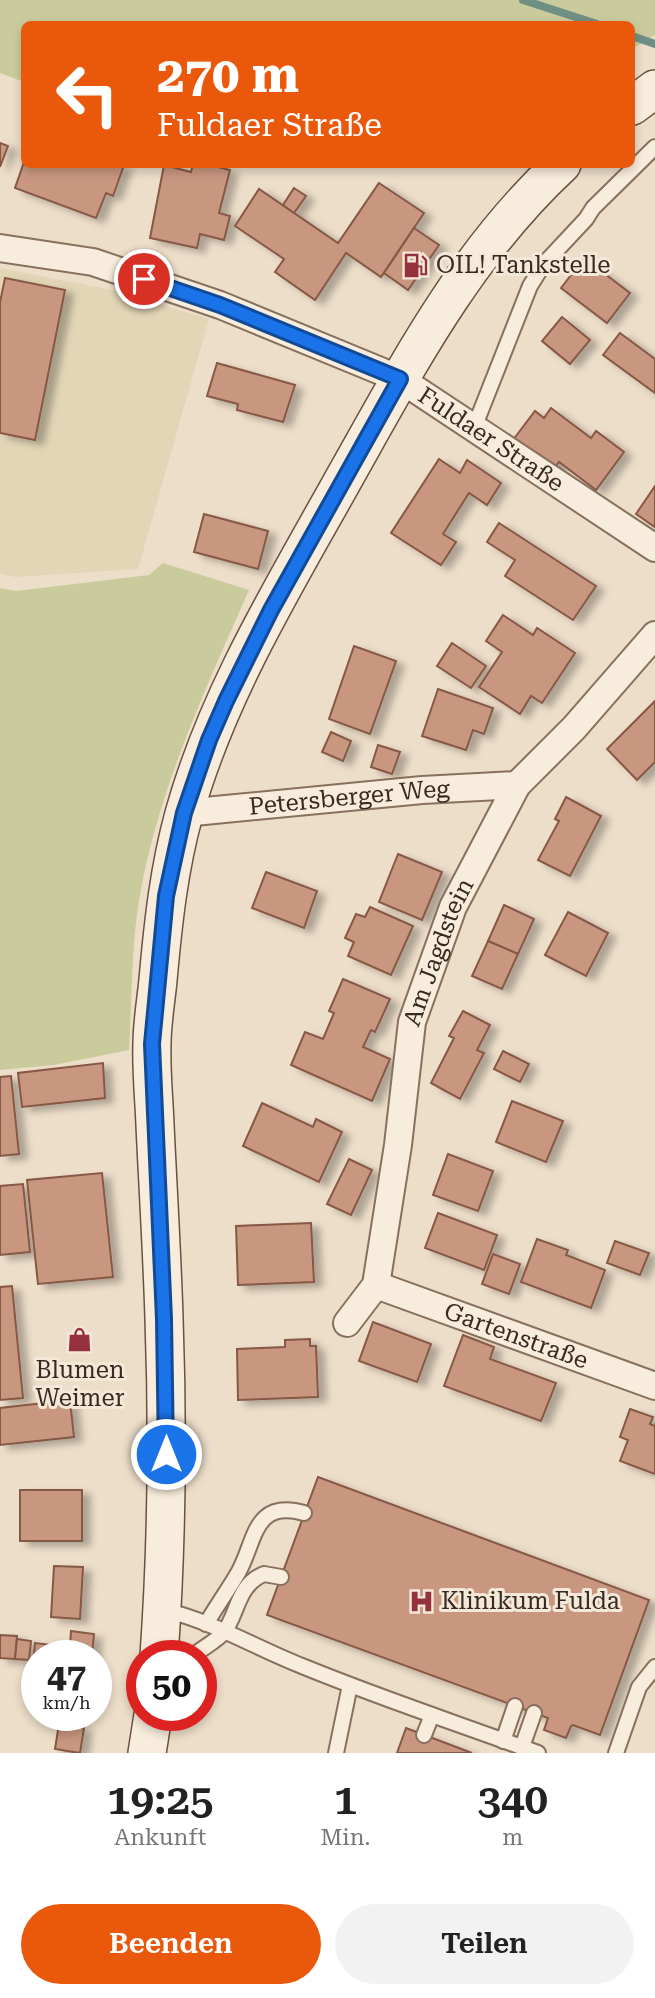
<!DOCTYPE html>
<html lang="de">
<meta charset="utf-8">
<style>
body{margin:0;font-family:"Roboto Serif",serif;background:#f2f2f2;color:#222;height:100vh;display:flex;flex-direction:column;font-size:26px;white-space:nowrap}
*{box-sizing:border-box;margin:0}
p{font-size:23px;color:#767676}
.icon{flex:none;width:38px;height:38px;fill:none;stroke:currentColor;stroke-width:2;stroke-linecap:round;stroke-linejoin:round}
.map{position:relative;height:1753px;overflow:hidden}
.drawer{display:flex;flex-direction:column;background:#fff;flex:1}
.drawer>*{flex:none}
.hud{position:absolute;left:21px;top:21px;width:614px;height:147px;border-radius:10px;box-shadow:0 4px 10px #0003;background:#ea580c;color:#fff;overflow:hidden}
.speed{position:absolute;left:21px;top:1640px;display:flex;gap:14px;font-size:35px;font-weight:700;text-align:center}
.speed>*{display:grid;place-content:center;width:91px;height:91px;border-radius:50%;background:#fff;box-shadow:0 4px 10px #0003;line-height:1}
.speed small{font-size:18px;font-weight:400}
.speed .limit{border:10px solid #d22;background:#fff;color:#111}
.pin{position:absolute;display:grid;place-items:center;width:60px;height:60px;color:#fff;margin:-30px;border:4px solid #fff;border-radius:50%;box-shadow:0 2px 7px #0007}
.me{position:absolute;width:77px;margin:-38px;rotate:0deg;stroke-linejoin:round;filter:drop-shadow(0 0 5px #0008)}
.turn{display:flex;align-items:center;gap:24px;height:147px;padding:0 21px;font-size:32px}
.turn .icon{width:91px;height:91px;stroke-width:2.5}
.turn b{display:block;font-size:49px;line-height:60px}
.eta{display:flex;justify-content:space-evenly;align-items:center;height:119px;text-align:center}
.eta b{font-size:42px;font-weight:600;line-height:49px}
.cta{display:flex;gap:14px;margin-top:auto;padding:14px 21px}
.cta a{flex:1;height:80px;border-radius:42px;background:#ea580c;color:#fff;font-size:28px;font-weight:600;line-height:80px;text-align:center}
.cta a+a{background:#f2f2f2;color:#222}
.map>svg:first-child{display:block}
</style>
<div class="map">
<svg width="655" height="1753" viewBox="0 0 655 1753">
<defs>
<filter id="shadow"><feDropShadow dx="8" dy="4.5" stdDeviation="3.5" flood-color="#0004"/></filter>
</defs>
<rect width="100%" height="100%" fill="#eddec9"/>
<!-- farmland -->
<path fill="#e2d6b6" d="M0,268L107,289L209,319L138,569L15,577L0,574Z"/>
<!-- green -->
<g fill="#cacb9d">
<path d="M0,0H655V35L632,49V24H24V82L0,73Z"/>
<path d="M163,563L249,590C205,690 157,792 139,901C131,950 132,1001 129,1050L54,1065L0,1070V588L16,591L149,575Z"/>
</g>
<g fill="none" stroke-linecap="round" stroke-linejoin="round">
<!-- stream -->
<g stroke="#708f84" stroke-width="8">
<path d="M523,0L597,24"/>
<path d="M632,36L655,44"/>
</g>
</g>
<!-- building -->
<g fill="#c99780" stroke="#865845" stroke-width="2" filter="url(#shadow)">
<path d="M0,143L8,146L0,167Z"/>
<path d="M24,162V164L124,165L113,196L106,193L96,218L15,188Z"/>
<path d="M193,164H206L230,170L219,213L230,216L224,240L200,234L197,248L150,238L164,165L191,172Z"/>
<path d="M379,183L424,213L381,277L346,253L315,300L275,272L284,259L235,226L259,189L338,243Z"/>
<path d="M294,188L306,196L294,213L283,205Z"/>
<path d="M414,228L439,245L408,290L384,273Z"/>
<path d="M584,258L630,293L607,323L561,288Z"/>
<path d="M5,278L65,290L35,440L0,433V302Z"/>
<path d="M562,317L590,340L570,364L542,341Z"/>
<path d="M620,333L655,359V393L603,355Z"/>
<path d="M217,363L295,385L283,422L237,410L238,404L207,396Z"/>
<path d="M551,408L591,438L596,431L624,452L596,490L559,462L553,470L513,440L535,411L544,418Z"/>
<path d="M439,459L460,473L467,460L501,483L487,505L469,493L443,534L456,542L441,565L391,533Z"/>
<path d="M655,486V527L636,514Z"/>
<path d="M204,514L268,531L258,569L194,552Z"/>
<path d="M499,523L596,586L573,620L505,576L515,560L487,542Z"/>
<path d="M503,615L533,635L537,628L575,653L542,703L531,696L520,714L479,687L502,652L486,641Z"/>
<path d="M452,643L486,666L471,688L437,666Z"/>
<path d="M354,646L396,661L370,734L329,719Z"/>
<path d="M438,689L493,708L484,734L473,730L466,750L422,736Z"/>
<path d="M655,701V762L637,780L607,749Z"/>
<path d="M331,732L351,741L343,761L322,752Z"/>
<path d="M378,745L400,752L392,774L371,767Z"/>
<path d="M566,797L601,816L570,876L538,860L559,821L555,819Z"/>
<path d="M398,854L442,872L422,920L379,902Z"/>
<path d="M266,872L317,891L304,928L252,908Z"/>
<path d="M504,905L534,919L518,954L488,941Z"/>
<path d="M370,907L413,926L391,975L348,956L354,942L345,938L356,914L365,917Z"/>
<path d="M568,912L608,933L586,976L545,955Z"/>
<path d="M488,941L518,954L502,989L472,976Z"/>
<path d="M343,979L390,999L375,1032L371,1030L363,1047L390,1059L372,1101L291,1065L305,1032L323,1039L334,1013L329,1011Z"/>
<path d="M463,1011L490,1025L477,1050L484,1053L460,1099L431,1083L454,1038L449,1036Z"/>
<path d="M503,1051L529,1064L520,1082L494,1069Z"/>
<path d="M103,1063L105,1098L22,1107L18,1073Z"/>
<path d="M11,1076L19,1154L0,1156V1077Z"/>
<path d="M512,1101L563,1121L546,1162L496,1142Z"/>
<path d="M262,1103L313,1127L316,1119L342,1132L319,1182L243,1146Z"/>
<path d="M448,1154L493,1171L478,1211L433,1195Z"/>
<path d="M349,1159L372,1170L351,1215L327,1204Z"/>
<path d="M102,1173L113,1277L38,1284L27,1180Z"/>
<path d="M23,1184L30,1252L0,1255V1186Z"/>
<path d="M438,1213L497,1235L484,1270L425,1248Z"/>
<path d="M311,1223L314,1282L238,1285L236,1226Z"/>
<path d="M537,1239L568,1250L566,1255L605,1270L591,1308L521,1282Z"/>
<path d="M615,1241L649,1253L640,1275L607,1263Z"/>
<path d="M493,1254L520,1264L509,1294L482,1284Z"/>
<path d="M12,1286L23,1398L0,1400V1287Z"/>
<path d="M373,1322L431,1344L417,1382L359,1361Z"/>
<path d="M463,1335L494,1347L490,1359L556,1383L541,1421L444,1386Z"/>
<path d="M310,1339V1346H316L318,1397L238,1400L237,1349L285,1347V1340Z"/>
<path d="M70,1400L74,1437L0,1445V1408Z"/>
<path d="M630,1409L653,1417L650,1424L655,1426V1474L620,1461L628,1440L620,1437Z"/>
<path d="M318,1477L649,1600L600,1735L573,1725L571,1726L566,1738L544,1730L548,1718L267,1615Z"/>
<rect x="20" y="1490" width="62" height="51"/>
<path d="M54,1566L83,1567L80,1619L51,1617Z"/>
<path d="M71,1631L94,1634L92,1656H37V1688H31L35,1643L70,1647Z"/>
<path d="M0,1635L17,1636L15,1659L0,1658Z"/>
<path d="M17,1639L31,1641L29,1660L15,1659Z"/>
<path d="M59,1724L84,1728L80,1753L55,1749Z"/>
<path d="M406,1728L472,1753H397Z"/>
</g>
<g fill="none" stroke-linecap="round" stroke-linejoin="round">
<defs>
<g id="lane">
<path d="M474,428L530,286L543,265L586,219L593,208L655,147"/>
<path d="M164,1610C212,1621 256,1648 302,1666C380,1698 459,1724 538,1753"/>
<path d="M206,1624C216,1607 228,1590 238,1573C256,1541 253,1499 304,1513"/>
<path d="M193,1656C202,1648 217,1641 224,1632C238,1614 237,1585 264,1574L281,1577"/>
<path d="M424,1735L432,1715"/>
<path d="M503,1741L515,1706"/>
<path d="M522,1747L534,1713"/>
<path d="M336,1753L350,1685"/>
<path d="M616,1753L639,1687L655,1667"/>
</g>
<g id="street">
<path id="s1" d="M0,248L93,262L220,305L400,379L655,548"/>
<path id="s2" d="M184,813L422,790L517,785"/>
<path id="s3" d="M376,1285L655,1386"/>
<path id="s4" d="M347,1323L376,1285L398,1145L412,1022L453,907L517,785L574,728L655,635"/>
</g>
<g id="secondary">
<path d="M632,106L655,89"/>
<path d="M159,1656C167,1543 168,1430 164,1318C162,1253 158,1189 155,1125C154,1098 151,1071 152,1044C152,1023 156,1001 158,980C163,924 169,868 184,814C218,692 286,583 347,473C410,361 467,252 562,164"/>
<path d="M147,1753L153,1715"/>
</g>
</defs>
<!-- lane casing -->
<use href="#lane" stroke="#88705e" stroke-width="18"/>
<!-- street casing -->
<use href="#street" stroke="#88705e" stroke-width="30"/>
<!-- secondary casing -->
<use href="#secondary" stroke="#6a5141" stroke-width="40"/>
<!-- lane -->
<use href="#lane" stroke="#f8ecdc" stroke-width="14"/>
<!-- street -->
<use href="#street" stroke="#f8ecdc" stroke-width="26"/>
<!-- secondary -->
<use href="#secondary" stroke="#f8ecdc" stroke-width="37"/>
</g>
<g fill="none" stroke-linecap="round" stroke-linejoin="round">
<defs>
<path id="route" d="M144,279L220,305L400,379L271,610L226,701L209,740L184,813L166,896L152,1044L164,1319L166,1454"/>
</defs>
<!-- route casing -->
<use href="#route" stroke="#114b97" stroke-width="18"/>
<!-- route -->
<use href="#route" stroke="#1a73e8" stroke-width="12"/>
</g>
<!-- icons -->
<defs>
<symbol id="fuel-bare" viewBox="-9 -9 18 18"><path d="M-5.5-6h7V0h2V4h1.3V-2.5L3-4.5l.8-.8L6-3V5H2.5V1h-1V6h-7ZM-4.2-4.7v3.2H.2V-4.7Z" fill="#94313c" stroke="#f4e9d8" stroke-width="2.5" paint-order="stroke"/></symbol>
<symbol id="shop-bare" viewBox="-9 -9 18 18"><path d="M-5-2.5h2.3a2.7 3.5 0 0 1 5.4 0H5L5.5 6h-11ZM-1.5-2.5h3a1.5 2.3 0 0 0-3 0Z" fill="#94313c" stroke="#f4e9d8" stroke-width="2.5" paint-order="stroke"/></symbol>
<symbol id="hospital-bare" viewBox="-9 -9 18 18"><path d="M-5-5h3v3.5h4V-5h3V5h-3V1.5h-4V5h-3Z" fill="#94313c" stroke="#f4e9d8" stroke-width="2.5" paint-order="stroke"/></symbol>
</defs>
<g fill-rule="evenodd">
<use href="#fuel-bare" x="398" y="248" width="35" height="35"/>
<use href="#shop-bare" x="62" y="1322" width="35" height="35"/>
<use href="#hospital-bare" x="404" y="1584" width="35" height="35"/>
</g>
<g text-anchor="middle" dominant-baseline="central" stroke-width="6" stroke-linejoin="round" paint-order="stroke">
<!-- poi labels -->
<g font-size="24" fill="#392a21" stroke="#f4e9d8" text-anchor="start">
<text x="436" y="265">OIL! Tankstelle</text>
<text x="80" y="1370" text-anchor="middle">Blumen<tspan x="80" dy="28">Weimer</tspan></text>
<text x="441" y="1601">Klinikum Fulda</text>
</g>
<!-- street labels -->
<g font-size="24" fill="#392a21" stroke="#f4e9d8">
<text stroke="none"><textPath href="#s1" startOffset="532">Fuldaer Straße</textPath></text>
<text stroke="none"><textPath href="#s2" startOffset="166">Petersberger Weg</textPath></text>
<text stroke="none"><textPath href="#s4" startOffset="388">Am Jagdstein</textPath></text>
<text stroke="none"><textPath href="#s3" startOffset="149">Gartenstraße</textPath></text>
</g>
</g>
</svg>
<div class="speed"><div>47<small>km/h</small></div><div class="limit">50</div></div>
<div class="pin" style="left:144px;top:279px;background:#d93025"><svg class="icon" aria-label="arrive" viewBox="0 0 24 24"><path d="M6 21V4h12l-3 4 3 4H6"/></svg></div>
<svg class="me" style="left:166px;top:1454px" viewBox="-20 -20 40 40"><circle r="17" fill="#1a73e8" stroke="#fff" stroke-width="3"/><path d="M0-11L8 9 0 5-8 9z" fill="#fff"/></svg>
<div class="hud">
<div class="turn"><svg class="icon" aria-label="left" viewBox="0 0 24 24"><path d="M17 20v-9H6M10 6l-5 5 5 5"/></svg><div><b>270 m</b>Fuldaer Straße</div></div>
</div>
</div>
<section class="drawer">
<div class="eta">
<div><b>19:25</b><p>Ankunft</p></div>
<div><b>1</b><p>Min.</p></div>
<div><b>340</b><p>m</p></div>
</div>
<div class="cta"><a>Beenden</a><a>Teilen</a></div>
</section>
